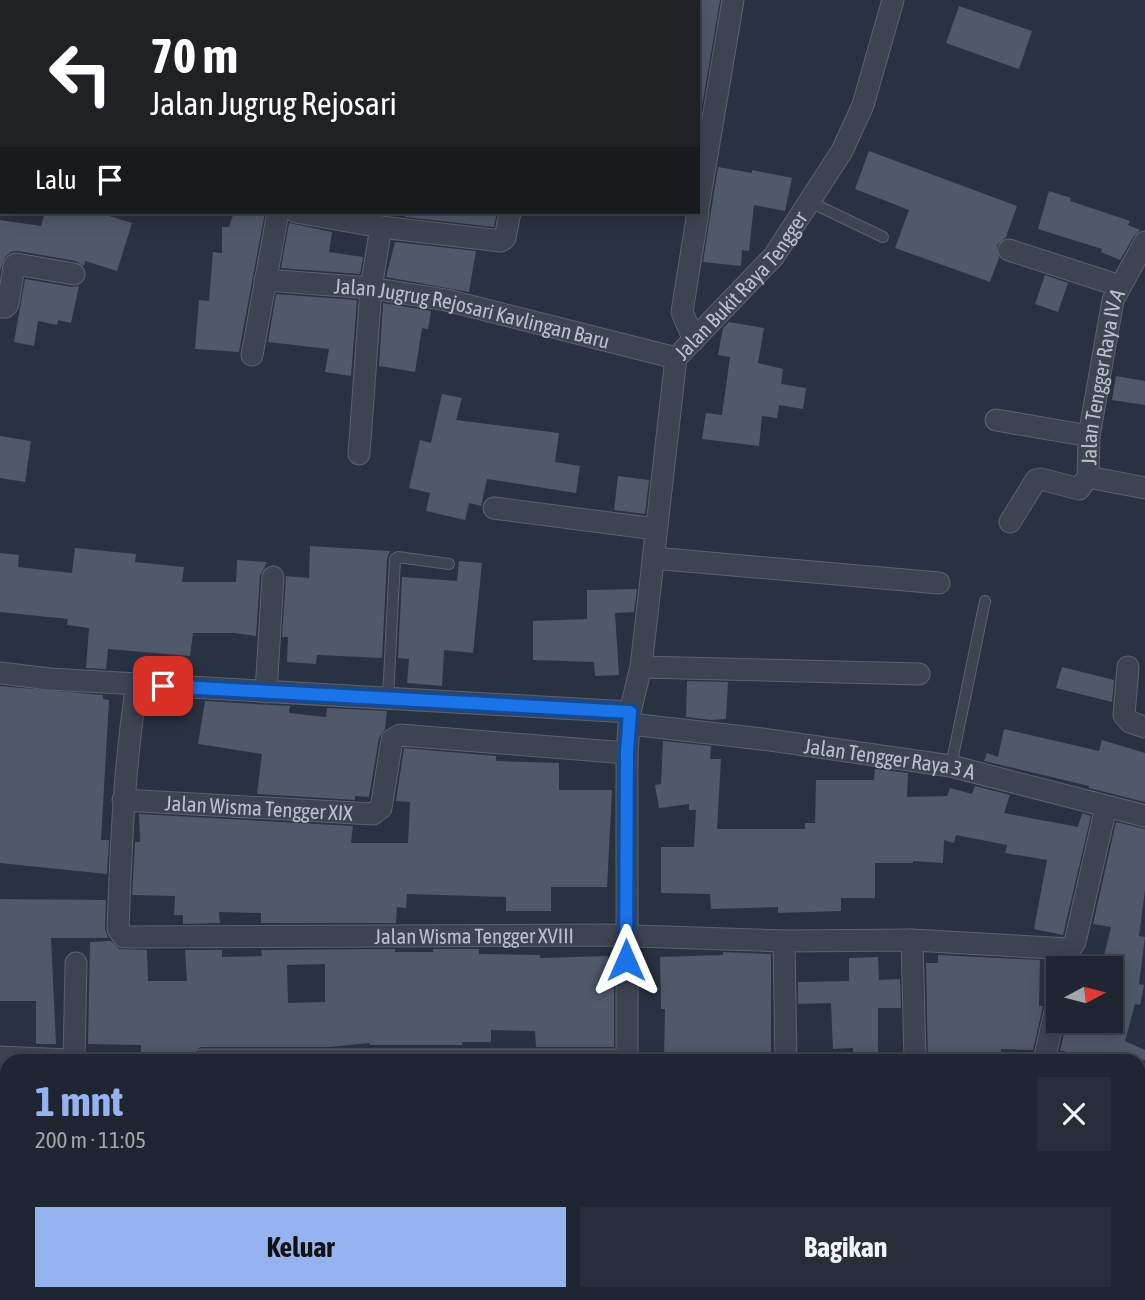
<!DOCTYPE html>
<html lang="id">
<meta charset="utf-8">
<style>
body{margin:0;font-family:"Asap Condensed",sans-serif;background:#272e3a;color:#f1f3f6;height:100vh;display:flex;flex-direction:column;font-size:26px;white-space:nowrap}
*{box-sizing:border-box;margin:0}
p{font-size:23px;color:#a1a5ac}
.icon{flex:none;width:38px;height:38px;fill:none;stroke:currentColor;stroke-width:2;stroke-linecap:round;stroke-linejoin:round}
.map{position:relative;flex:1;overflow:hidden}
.side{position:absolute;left:0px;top:1054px;width:1146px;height:247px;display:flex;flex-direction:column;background:#1f2632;border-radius:21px 21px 0 0;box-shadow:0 4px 18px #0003,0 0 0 2px #3c434d}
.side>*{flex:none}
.hud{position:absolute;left:0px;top:0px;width:700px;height:214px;box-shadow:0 4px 18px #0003,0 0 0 2px #3c434d;background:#202124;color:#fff;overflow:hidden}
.needle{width:46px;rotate:83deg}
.controls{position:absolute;left:1046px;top:956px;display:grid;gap:14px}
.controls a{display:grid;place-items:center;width:77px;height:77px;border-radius:0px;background:#1f2632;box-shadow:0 4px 18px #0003,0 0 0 2px #3c434d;font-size:35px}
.pin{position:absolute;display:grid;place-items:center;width:60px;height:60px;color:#fff;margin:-30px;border-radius:14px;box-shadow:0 4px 10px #0006}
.me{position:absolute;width:77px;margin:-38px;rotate:0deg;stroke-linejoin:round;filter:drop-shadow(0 0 5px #0008)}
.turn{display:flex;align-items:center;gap:24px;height:147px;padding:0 35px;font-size:32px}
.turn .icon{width:91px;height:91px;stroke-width:2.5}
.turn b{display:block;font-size:49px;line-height:60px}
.then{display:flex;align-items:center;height:66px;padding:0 35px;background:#0003;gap:14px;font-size:26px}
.round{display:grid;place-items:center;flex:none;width:74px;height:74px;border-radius:0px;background:#272e3a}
.overview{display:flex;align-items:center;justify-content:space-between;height:119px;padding:0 35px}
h1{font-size:42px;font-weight:700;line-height:52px;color:#95b2f1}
.cta{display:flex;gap:14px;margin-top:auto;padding:14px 35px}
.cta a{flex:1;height:80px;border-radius:0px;background:#95b2f1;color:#111;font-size:28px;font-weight:700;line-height:80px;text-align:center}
.cta a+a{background:#272e3a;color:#f1f3f6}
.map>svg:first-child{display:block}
</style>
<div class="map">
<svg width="1145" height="1300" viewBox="0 0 1145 1300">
<rect width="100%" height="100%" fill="#293242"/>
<!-- building -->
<g fill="#4f596a" fill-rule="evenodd">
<path d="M698,0H720L700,118H698Z"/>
<path d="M959,6L1032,31L1019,69L946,43Z"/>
<path d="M869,151L1017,206L1006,237L997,245L999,258L990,282L895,248L909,210L855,189Z"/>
<path d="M718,167L752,173V170L792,178L785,211L754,205L749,251L742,250L741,266L703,262Z"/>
<path d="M1049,191L1071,198L1070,201L1130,221L1128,225L1140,230L1134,236L1120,260L1101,252L1102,249L1038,229Z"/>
<path d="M45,212H96L132,223L117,271L85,261L84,266L76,261L18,251L11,252L5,257L0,271V220L41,226Z"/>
<path d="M234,212H265L239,352L195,349L199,300L209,301L213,252L222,253V227H229Z"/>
<path d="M405,212L446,216V212H497L494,227L405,217Z"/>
<path d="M289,223L332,232L329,252L363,257L360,274L281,268Z"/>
<path d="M395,242L476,251L469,292L386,277Z"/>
<path d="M1045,275L1068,283L1058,312L1035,304Z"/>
<path d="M25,279L72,287L79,286L71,323L58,320L57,325L38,321L34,346L14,342Z"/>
<path d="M276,294L357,300L351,376L325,372L329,349L268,342Z"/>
<path d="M383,303L431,311L428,329L422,328L415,372L379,366Z"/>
<path d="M729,322L764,328L758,363L783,369L781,384L806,388L803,409L779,405L777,418L762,416L759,446L702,439L706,413L722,415L730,357L718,355L723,328Z"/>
<path d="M1116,376L1145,381V405L1112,400Z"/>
<path d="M442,394L462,398L456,420L559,433L555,462L580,466L576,493L487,479L481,506L469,503L465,520L426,511L430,493L409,488L420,440L431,443Z"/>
<path d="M0,436L31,441L25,482L0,478Z"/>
<path d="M618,476L649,480L645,514L614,510Z"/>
<path d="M310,546L390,551L387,559L382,658L317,655L316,664L287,662L288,637H282L286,576L309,578Z"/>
<path d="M75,548L136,554L135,562L184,567L182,582H236L237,560L267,562L260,576L256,636L234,633H193L190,656L108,649L106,669L86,668L89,628L67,625L68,619L0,612V553L19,555L18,567L72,573Z"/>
<path d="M459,561L482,563L473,653L444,650L442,686L407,683L409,659L398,658L402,577L457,581Z"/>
<path d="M637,589L634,612L615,613L619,675L595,676L594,662L533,660V621L587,619V590Z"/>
<path d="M1062,667L1114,680L1112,702L1056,688Z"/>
<path d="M687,681L728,682L726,719L712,720L686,717Z"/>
<path d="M0,686L103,695V699L109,700L101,840H109L107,874L0,863Z"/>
<path d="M205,701L290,706L289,713L326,717L327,708L387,711L385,729L379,738L369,797L355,796V800L257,794L262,754L198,744Z"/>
<path d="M1004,729L1099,751L1102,740L1145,753V802L1089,788V786L984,761L987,753L998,757Z"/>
<path d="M663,741L711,746L710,759H721L717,829H805V823H815L816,780H874L875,769L908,773L907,797L947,796L950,788L972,794L975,786L1010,795L1004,813L1078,827L1082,813L1091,816L1063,935L1034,929L1047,860L1005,853L1007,845L956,835L954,843L944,840L943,863L913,861V863H875V898H841V911L778,913V907L711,909L710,894L661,893V847H694L696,810H689V804L659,808L655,785L661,784Z"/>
<path d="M404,748L496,756V761L559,763V790H612L607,887H551V911H506V897L407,894L406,908L397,907L396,923H261V913L219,912L220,923L183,924V915H174L175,896L132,895L135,842H140L139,814L353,826L351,843H408L410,802L396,801Z"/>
<path d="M1116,822L1145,829V890L1139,936L1145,937L1139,984L1144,985L1140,1005L1135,1004L1125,1041L1145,1050V1060H1063L1065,1051H1060L1065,1029L1081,1033L1085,1020H1111V968H1101L1111,927L1093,924Z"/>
<path d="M0,899L106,900L105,929L108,938H51L56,1044H36V1001H0Z"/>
<path d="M111,941L119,949L147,950L148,981H187L185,950H222V957L262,956L261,950L395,949V952H433V949H479V954L540,955V958L608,956L609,982H614V1047H536L535,1031L491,1030V1042H462V1045H370V1043L328,1047H201L190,1053L141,1054V1045L88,1044L90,942ZM325,964V1002L288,1003L287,965Z"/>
<path d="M723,952L771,954V1060H664L665,1009H661L660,957L723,955Z"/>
<path d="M938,955L1040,960L1039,1006H1043L1033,1050L1001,1049L1000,1060H928L926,963H938Z"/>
<path d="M878,957L879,980L900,979L901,1008H878V1060H853V1048L833,1049L831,1003L798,1004V982L849,981V958Z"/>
</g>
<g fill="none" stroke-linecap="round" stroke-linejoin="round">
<defs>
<g id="lane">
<path d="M810,202L883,237"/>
<path d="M388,698L395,559L398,557L449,564"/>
<path d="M951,766L985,601"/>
<path d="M543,1298L597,1300"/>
</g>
<g id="street">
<path d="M552,2V0"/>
<path d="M651,2L652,0"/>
<path d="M698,208L733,0"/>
<path d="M296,212L381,227L501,241L505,238L510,212"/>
<path d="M1009,250L1120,286"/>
<path id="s1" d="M265,280L371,288L446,300L676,358"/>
<path d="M0,307H5L8,304L14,266L16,264L74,274"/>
<path d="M694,340L682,312L698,212"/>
<path d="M252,355L278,212"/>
<path d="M996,420L1089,436"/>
<path d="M359,454L371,288L381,227"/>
<path d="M1088,477L1145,488"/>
<path d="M494,508L656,529"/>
<path id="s2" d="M1010,522L1036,480L1041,479L1079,489L1088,477L1089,436L1113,300L1145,242"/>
<path d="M653,558L939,583"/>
<path d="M641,667L919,674"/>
<path d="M1128,667L1124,715L1130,722L1145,727"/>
<path d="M0,673L50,679L630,712"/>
<path id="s3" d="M137,684C124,766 121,847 118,929L124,937L605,935L784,941L912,940L1070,949"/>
<path d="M266,692L273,577"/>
<path id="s4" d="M630,724L762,739L951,766L1145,816"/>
<path id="s5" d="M123,800L373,814L381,808L392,740L400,735L627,753"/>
<path d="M912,940L915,1060"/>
<path d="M784,941L786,1060"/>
<path d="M1065,968L1070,949L1075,942L1106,807"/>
<path d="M0,1057L69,1060"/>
<path d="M74,1060L76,963"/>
<path d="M201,1060H627"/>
<path id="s6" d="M627,1060V753L630,712L641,667L676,358L774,256L842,151L863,105L893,0"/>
<path d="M1044,1060L1059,994"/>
<path d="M626,1293L627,1300"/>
<path d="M788,1293V1300"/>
<path d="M919,1293V1300"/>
<path d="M1048,1293V1300"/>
<path d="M1,1300L4,1195"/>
<path d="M369,1300V1293"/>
</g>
</defs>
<!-- lane casing -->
<use href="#lane" stroke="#5b626f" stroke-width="12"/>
<!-- street casing -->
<use href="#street" stroke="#5b626f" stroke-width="23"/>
<!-- lane -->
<use href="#lane" stroke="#3d4451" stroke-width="10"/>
<!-- street -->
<use href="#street" stroke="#3d4451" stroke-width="21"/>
</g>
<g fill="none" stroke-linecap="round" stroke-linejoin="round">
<defs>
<path id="route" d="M163,686L630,712L627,752L626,960"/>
</defs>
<!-- route casing -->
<use href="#route" stroke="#114b97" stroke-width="18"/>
<!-- route -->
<use href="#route" stroke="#1a73e8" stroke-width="12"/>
</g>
<g text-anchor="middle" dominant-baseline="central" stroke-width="5" stroke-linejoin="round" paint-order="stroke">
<!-- street labels -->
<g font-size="21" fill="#bac0cb" stroke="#222937">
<text stroke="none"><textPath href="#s6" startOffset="803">Jalan Bukit Raya Tengger</textPath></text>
<text stroke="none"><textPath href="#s1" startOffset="210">Jalan Jugrug Rejosari Kavlingan Baru</textPath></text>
<text stroke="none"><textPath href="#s2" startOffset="210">Jalan Tengger Raya IV A</textPath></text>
<text stroke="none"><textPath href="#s4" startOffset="262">Jalan Tengger Raya 3 A</textPath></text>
<text stroke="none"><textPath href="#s5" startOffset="136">Jalan Wisma Tengger XIX</textPath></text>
<text stroke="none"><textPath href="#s3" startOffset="606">Jalan Wisma Tengger XVIII</textPath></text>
</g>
</g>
</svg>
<div class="controls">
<a><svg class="needle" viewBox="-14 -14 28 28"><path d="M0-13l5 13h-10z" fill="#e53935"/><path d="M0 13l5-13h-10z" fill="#a1a5ac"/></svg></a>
</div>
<div class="pin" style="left:163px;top:686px;background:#d93025"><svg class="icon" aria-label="arrive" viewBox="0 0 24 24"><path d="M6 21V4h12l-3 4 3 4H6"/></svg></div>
<svg class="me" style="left:626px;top:960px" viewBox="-20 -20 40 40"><path d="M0-17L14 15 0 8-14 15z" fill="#1a73e8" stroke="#fff" stroke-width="4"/></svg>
<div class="hud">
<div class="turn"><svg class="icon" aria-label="left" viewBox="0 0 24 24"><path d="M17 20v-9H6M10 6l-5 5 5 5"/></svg><div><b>70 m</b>Jalan Jugrug Rejosari</div></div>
<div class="then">Lalu<svg class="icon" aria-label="arrive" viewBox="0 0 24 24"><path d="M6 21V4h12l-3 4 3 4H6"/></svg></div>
</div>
<section class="side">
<div class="overview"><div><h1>1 mnt</h1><p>200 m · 11:05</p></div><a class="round"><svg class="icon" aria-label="close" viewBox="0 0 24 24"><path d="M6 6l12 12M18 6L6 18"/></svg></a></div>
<div class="cta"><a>Keluar</a><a>Bagikan</a></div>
</section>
</div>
